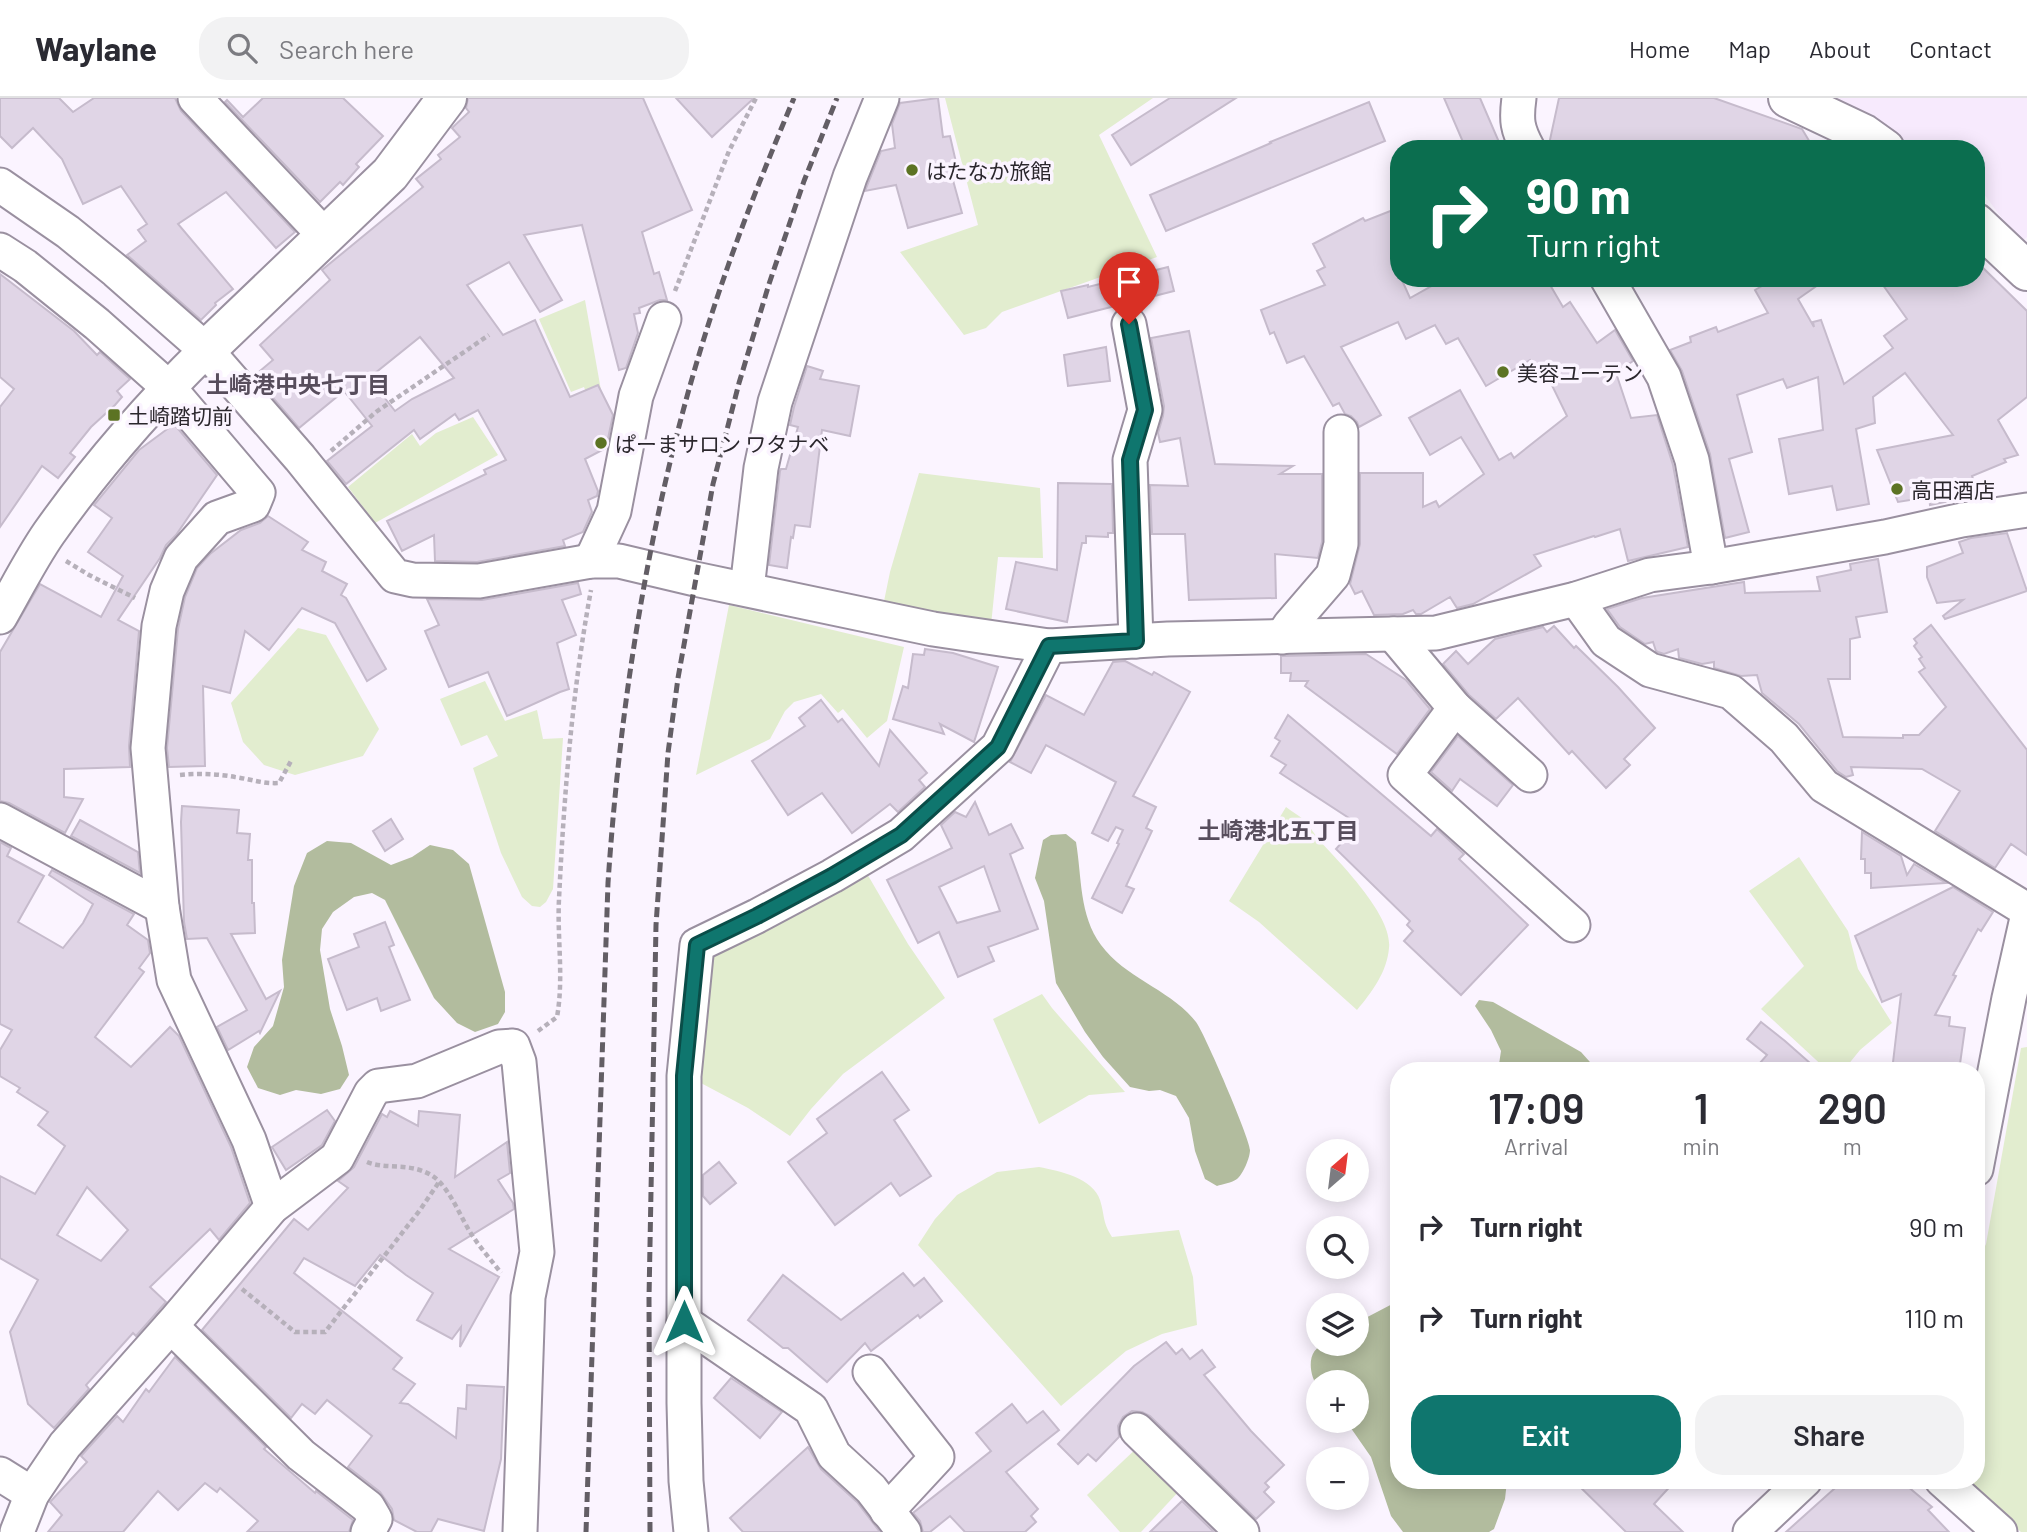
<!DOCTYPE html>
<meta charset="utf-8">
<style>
body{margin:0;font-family:Barlow,"Noto Sans JP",sans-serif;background:#f2f2f3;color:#2b2b33;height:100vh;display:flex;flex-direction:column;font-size:26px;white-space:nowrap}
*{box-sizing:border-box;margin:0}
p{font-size:23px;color:#7c7c81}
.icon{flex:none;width:38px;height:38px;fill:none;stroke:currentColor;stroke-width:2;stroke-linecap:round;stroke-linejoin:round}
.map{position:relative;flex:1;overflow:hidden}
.details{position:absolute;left:1390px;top:964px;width:595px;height:427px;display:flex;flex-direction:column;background:#fff;border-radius:28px;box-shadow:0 4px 18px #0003}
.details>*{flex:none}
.hud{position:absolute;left:1390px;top:42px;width:595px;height:147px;border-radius:28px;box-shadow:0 4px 18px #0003;background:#0b6e4f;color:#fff;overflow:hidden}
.needle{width:46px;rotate:28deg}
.controls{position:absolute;left:1306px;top:1041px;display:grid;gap:14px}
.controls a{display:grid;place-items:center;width:63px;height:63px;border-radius:50%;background:#fff;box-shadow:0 4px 18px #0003;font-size:35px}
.pin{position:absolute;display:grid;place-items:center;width:60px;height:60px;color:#fff;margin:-72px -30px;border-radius:50% 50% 50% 0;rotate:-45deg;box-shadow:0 0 7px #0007}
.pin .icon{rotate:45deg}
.me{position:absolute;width:77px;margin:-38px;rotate:0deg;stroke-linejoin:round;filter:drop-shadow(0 0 5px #0008)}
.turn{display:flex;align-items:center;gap:24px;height:147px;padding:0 21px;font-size:32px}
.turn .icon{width:91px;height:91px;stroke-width:2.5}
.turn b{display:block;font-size:49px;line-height:60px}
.eta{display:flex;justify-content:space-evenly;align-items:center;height:119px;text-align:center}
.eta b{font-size:42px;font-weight:600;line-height:49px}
.primary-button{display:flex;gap:14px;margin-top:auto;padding:14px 21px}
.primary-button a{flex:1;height:80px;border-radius:28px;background:#0f766e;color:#fff;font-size:28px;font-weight:600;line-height:80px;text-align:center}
.primary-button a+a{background:#f2f2f3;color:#2b2b33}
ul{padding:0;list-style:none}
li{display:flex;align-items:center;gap:21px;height:91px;padding:0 21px}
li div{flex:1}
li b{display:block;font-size:26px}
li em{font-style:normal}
header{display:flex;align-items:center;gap:42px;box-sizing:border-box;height:98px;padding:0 35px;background:#fff;border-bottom:2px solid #e1e1e2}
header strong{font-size:33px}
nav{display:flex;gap:38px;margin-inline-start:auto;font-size:24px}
.search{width:490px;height:63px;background:#f2f2f3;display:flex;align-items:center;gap:18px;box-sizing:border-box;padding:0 24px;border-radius:28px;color:#7c7c81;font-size:26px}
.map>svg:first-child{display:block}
</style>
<header>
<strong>Waylane</strong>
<div class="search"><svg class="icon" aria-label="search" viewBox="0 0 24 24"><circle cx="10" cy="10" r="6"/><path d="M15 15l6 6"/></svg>Search here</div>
<nav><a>Home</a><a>Map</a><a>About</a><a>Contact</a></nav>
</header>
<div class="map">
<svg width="2027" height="1434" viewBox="0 0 2027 1434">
<rect width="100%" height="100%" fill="#fbf4ff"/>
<!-- built -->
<path fill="#f7eafd" d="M1828,0H2027V139L2020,145L1976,85V51H1951L1946,45L1938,51H1907L1842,6Z"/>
<!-- green -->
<g fill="#e2edcf">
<path d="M945,0H1153L1099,37L1157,159L1002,214L986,230L964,237L900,154L978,127Z"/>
<path d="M585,202L602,298L590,304L584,289L571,294L539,221Z"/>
<path d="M473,319L498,357L375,425L348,389L412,336L420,348L436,335Z"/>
<path d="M919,375L1040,390L1043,460L998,459L991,527L883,508L890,474Z"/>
<path d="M729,507L904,549L887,623L867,640L843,611L838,615L821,596L794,604L785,613L770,641L696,677Z"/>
<path d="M298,530L326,537L379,631L363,658L295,677L264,667L243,644L231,605Z"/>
<path d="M485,583L505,623L537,612L543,641L563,640L553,791L546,804L540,809L532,808L522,799L501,755L473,670L498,658L487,637L461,648L440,601Z"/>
<path d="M1286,709C1291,713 1298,717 1303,721C1310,728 1314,736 1320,743C1341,766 1393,818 1389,850C1387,874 1372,894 1357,912L1259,824L1229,803Z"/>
<path d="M1799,759L1848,833L1858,871L1892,925L1860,952L1843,973H1828L1761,911L1804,868L1749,793Z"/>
<path d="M866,774L908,846L945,900L843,976L811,1011L790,1038L748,1010L699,984L707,859Z"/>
<path d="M1042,896L1052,910L1125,994L1089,997L1039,1026L993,921Z"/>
<path d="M2027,949V1434H2021L1964,1383L1976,1382V1167L1986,1146L2021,950Z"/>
<path d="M1039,1069C1060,1073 1093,1080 1100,1102C1105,1118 1102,1123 1112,1139L1179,1132L1193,1179L1197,1227L1162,1236L1126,1253L1061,1308L918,1147L935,1121L957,1097L997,1074Z"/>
<path d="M1139,1348L1180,1392L1141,1434H1120L1087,1397Z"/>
</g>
<!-- forest -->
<g fill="#b2bc9e">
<path d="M1066,736L1076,744C1082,780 1079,817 1101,847C1126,881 1170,891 1196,924C1204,934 1250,1041 1250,1052C1250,1060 1243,1076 1237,1081C1232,1085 1222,1086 1217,1088L1205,1081L1195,1053L1189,1020L1176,998L1160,992L1149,993L1130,989L1103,959L1085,934L1056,885L1044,803L1035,780L1043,742L1051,737Z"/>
<path d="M327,743L351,745L391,767L412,759L430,747L453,752L469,766L505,894V914L498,926L475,934L457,925L434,900L385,802L372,795L354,799L333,814L322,831L320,852L330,911L342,948L349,977L340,991L321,996L296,992L280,997L258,990L247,969L254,949L273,928L284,889L282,862L294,788L307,755Z"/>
<path d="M1479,902L1493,904L1581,954L1598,973H1498L1501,953L1491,932L1475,908Z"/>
<path d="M1398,1203V1382L1507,1383L1505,1401L1494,1431L1489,1434H1403L1391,1418L1371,1359L1346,1323H1356V1284H1318V1289C1308,1276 1306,1249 1327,1246C1336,1245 1347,1246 1356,1246V1225Z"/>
</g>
<!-- building -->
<g fill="#e0d5e6" stroke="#c6bbcc" stroke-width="2" fill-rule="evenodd">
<path d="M0,0H59L73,14L94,0H175L181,13L295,134L276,150L226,94L178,126L233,191L215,205L216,207L201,222L127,157L146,143L138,132L147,126L121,88L83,106L62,61L33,30L12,50L0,38Z"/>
<path d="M263,0H343L383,38L356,66L359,69L343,87L340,84L320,104L225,4L227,2L243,19Z"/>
<path d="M468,0H643L692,112L642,134L654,176L659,174L667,202H660L639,210L640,215L634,216L638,235L626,270L619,272L582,127L524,137L562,202L540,214L509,164L467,187L503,237L535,222L570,299L598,287L613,317L606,350L585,361L598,393L597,398L588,402L592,414L583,434L563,442L565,448L477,464L435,463L434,437L402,453L387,423L486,376L484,372L506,362L478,312L459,322L455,316L420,341L414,332L346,386L327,363L372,328L344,293L299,330L254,278L273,262L260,247L330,182L322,172L423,89L416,81L441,61L438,57L460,39L452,30L469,14L466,10ZM420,239L454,280L412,301L395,313L369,280Z"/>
<path d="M676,0H754L712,39Z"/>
<path d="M938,0L943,39L950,38L958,73L951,75L962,115L908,130L896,87L865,93L881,53L895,50L892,26L900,5Z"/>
<path d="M1170,0H1236L1131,67L1112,37Z"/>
<path d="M1444,0H1480L1502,51H1466Z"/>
<path d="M1559,0H1714L1802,31L1814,51H1548Z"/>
<path d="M1369,4L1385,43L1166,133L1150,97L1271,45L1270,44Z"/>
<path d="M1398,110V180H1401L1410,200L1446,180H1546L1563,209L1570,204L1597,245L1615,232L1633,263L1616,275L1631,320L1657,317L1673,367L1688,449L1628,463L1620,431L1595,439L1594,438L1534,457L1541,468L1473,506L1457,510L1450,499L1421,516H1416L1413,512L1403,516L1374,517L1362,493L1355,496L1350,486L1360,446V375H1423V409L1436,403L1439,409L1484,376L1461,339L1430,357L1409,320L1460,292L1499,362L1511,355L1514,360L1567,318L1544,271L1538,274L1530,262L1486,288L1458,240L1446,246L1435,227L1406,241L1398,224L1341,249L1381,317L1359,329L1357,324L1351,318L1345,316L1339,305L1333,308L1304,258L1287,265L1274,234L1270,236L1261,212L1325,187L1317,173L1325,169L1313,146L1363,120L1365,123Z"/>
<path d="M1976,163L2027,213V299L1998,322L2018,357L2004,361L2006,364L1972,378L1979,397L1930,407L1929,399L1898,404L1877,352L1953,337L1905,275L1873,299L1875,325L1856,331L1869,406L1837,412L1832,388L1789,396L1779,341L1823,332L1818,279L1787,290L1783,281L1737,297L1752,354L1729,361L1749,434L1725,440L1710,356L1682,273L1670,252L1691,244L1690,239L1716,229L1718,234L1768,215L1755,192L1776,180H1828L1798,201L1814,229L1813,224L1821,222L1844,286L1893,250L1884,238L1907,221L1878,180H1976Z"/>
<path d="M1168,169L1174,193L1068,220L1061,193L1088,187V189Z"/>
<path d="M0,176L74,233L97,257L100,254L130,281L117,293L122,299L115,307L91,329L70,355L75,359L58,380L42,368L0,429V309L14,291L0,279Z"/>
<path d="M1189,233L1215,366L1293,368L1280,376H1322V444L1318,460L1275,456L1276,500L1189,502L1185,436H1152L1150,387L1188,388L1180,340L1160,344L1158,335L1163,318L1164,308L1151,240Z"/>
<path d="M1106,249L1110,283L1068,288L1064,257Z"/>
<path d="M807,268L823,273L820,281L859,288L850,338L822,332L810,429L795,427L793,440L791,439L787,470L769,467L780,373L781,371H786L798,329L790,327L794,309Z"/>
<path d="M174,326L217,377L176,437L166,447L160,460L118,522L139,533L129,648L130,669L64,671V699L83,701L65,735L9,705L0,703V554L40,486L101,519L123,478L88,454L112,420L94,407L139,352Z"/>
<path d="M1058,385L1112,386L1113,435H1108V439L1086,438V445H1082L1067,524L1006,511L1016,464L1057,472Z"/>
<path d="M268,418L308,444L302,452L326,464L322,473L347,486L341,497L346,500L386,571L367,583L335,525L302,510L269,552L245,533L230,595L203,588L205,668L169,669L167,650L178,531L185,499L197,470L210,456L241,432L260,425Z"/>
<path d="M2007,435L2027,493L1945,521L1943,518L1963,502L1937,505L1927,479V469L1963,455L1959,444L1971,440Z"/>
<path d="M1878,461L1887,514L1856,519L1860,539L1850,541V581H1828L1843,639L1903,640V637H1919L1946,609L1919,574L1925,570L1919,561L1922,559L1914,548L1917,545L1914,541L1931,527L2027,652V757L2011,746L1995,770L1935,733L1960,693L1922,671L1851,669L1853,677L1846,679L1837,673L1799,626L1762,595L1757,577L1741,578L1714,570V564L1702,566L1679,560L1678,551L1664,556L1658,554L1656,553L1653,544L1645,546L1620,529L1607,511L1642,500L1744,484L1745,495L1820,493L1817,479L1851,472L1850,466Z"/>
<path d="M578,485L581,496L562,502L576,537L557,545L569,591L560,594L507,618L488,574L449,589L425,533L439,527L427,501L482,502Z"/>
<path d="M1554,528L1574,550L1576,548L1618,589L1655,630L1624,661L1630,667L1606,690L1572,653L1569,656L1518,600L1496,621L1469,597L1443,566L1456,553L1468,566L1495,541L1543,529L1547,534Z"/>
<path d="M925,551L953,555L998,569L974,644L940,626L944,636L893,621L903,588L908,590L913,556L924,557Z"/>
<path d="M1366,556L1406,582L1430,611L1397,656L1305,588L1308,583H1290L1291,575H1281V558Z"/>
<path d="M1125,563L1152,577L1154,574L1190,594L1133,698L1156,709L1146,730L1152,733L1126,788L1134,791L1122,815L1092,800L1119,746L1117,745L1123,732L1116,729L1108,743L1092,735L1116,684L1046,647L1031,675L1010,664L1046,597L1084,617L1113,564Z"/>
<path d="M821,602L838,624L842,621L879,668L890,632L927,675L919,682L925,689L898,714L890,706L852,735L822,695L788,717L752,663L805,628L799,620Z"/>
<path d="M1288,617L1431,738L1437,731L1464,756L1459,761L1528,827L1461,897L1404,843L1413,833L1407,827L1410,823L1336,751L1358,726L1280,675L1286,667L1271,658L1280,643L1275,640Z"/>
<path d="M1458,638L1513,687L1497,708L1460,681L1452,693L1431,674Z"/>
<path d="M975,704L989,737L1011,726L1023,750L1010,756L1038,831L988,849L994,863L958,879L939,834L918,845L887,782L952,750L941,727L955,714L966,719ZM984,768L1000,813L957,825L939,789Z"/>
<path d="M182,708L239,712L237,735L250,736L248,762H252V805H254L255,835L231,836L266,901L280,893L260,935L259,933L228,952L217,929L247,912L207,840L187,841L184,824L181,724Z"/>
<path d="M391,721L403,741L385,753L373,733Z"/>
<path d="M80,722L138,754L140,775L71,738Z"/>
<path d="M1862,734L1901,758L1907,777L1914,766L1946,785L1871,790V775H1865V761H1861Z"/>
<path d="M0,744L11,750L7,758L44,778L18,824L63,850L83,825L93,806L49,777L52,772L134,816L127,827L148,842L150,855L139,870L144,874L95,939L131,969L170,929L179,938L231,1049L250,1105L219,1142L210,1131L150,1189L166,1204L136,1238L133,1235L86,1287L89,1291L54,1330L28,1306L10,1234L38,1182L0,1160V1078L35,1096L65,1048L38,1027L48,1014L17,994L20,990L0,978V952L12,932L0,926ZM87,1089L128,1132L101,1163L57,1137Z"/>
<path d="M1953,789L1993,814L1981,833L1978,831L1953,877L1956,878L1935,917L1950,919L1949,928L1965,930L1959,973H1892L1901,896L1882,904L1855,838Z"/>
<path d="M385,824L394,847L389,849L410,902L381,913L377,900L347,912L328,861L359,849L354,836Z"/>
<path d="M1761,924L1785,943L1819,973H1753L1767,957L1747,941Z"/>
<path d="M882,974L909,1012L894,1022L931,1078L900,1098L891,1085L835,1127L788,1064L827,1035L817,1021Z"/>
<path d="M327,1012L335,1023L322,1047L286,1072L272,1049Z"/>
<path d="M390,1013L418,1028L419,1013L460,1017L455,1079L507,1044L510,1075L498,1082L513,1105L514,1111L449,1151L499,1179L460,1249L461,1229L452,1241L417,1222L433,1195L406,1177L380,1157L355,1188L304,1160L294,1175L402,1260L393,1271L415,1286L400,1305L408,1306L456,1340L458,1310L466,1311L467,1287L504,1289L501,1361L484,1433L438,1421L431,1434H417L394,1422L392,1411L380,1394L348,1369L372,1338L327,1302L315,1316L302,1306L291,1320L202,1232L294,1121L308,1132L348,1090L338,1083L354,1069L382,1016L387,1019Z"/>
<path d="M719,1064L736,1085L710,1106L703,1098V1077Z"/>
<path d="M903,1175L914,1188L924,1180L942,1203L920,1220L918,1217L871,1253L865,1245L827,1284L788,1250H783L748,1222L783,1177L841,1222Z"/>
<path d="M1166,1244L1176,1256L1182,1251L1190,1261L1202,1252L1215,1269L1204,1277L1251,1333L1284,1367L1265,1385L1269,1389L1264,1394L1274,1404L1256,1421L1150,1318L1142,1314L1132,1313L1123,1319L1118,1328L1119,1339L1096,1363L1088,1356L1078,1366L1058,1346L1134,1268Z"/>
<path d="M175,1259L266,1349L264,1351L315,1395L316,1393L353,1422L349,1434H247L258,1423L220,1390L217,1394L205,1385L178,1412L158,1393L123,1434H48L62,1417L50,1404L87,1364L81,1358L117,1318L123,1324L146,1291L149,1294Z"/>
<path d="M731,1280L782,1314L760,1340L714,1300Z"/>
<path d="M1012,1306L1027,1325L1043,1313L1059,1332L1006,1374L1038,1411L1031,1418L1036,1424L1025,1434H965L950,1418L930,1434H923L920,1423L913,1415L991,1353L976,1335Z"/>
<path d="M808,1349L821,1371L857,1404L880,1434H743L730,1420Z"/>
<path d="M1573,1382H1676L1654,1406L1683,1434H1626Z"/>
<path d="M1844,1382H1900L1932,1409L1928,1412L1949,1434H1786Z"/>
<path d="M1182,1403L1214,1434H1150Z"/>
</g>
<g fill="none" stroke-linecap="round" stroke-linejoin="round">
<defs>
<g id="street">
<path d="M195,0L326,139"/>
<path d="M1519,0C1516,22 1517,31 1528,51"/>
<path d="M0,87L68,134L116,173L206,252L300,360L395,478L413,482L479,483L591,463H619L695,481L933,531L1049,548L1168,541L1436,535L1576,501L1650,477L1711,469L1885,439L1962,422L2027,412"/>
<path d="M0,152L25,168L97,226L169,290L258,395L253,407L217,420L181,460L167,493L159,528L148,650L162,809L174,882L249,1042L272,1109"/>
<path d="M1607,180L1664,279L1692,362L1711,469"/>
<path d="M1129,226L1145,312L1130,362L1136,543"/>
<path d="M591,463L614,413L636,298L664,221"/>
<path d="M747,491L761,370L775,304L850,79L882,0"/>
<path d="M1576,501L1606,543L1650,572L1731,594L1784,640L1824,688L2027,812"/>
<path d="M0,519C16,491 31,461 49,435C95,370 149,308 206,252"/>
<path d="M1393,536L1455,610L1530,677"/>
<path d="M1282,539L1290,527L1333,477L1341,446V334"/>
<path d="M1455,610L1405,677L1573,827"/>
<path d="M0,722L162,809"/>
<path d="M1976,1071L2009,900L2027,820"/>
<path d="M684,1224L811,1311L834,1357L871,1391L904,1434"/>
<path d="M171,1228L301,1357L368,1409L375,1421L368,1434"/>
<path d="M870,1274L937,1359L887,1413"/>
<path d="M1137,1332L1242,1434"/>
<path d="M0,1376L32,1396"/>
<path d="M1942,1382L2000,1434"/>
<path d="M17,1434L32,1396L65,1347L176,1222L272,1109L337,1060L371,995L378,988L417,983L499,949L513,948L519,964L537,1154L528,1199L520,1434"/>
<path d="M691,1434L686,1383L684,1305V978L697,847L757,818L832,778L901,737L998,649L1049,548"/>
<path d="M1750,1434L1805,1382"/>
</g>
<g id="secondary">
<path d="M1788,0L1864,36L1885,51"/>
<path d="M1976,125L2027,173"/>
<path d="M206,252L390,76L447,0"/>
</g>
</defs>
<!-- street casing -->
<use href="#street" stroke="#9a90a0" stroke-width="37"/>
<!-- secondary casing -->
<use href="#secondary" stroke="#9a90a0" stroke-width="42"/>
<!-- path -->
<g stroke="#b6b0ba" stroke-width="4.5" stroke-dasharray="5 3.5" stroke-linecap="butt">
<path d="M675,193L729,53L756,0"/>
<path d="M331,353L376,314L489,237"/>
<path d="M66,463L89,477L135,500"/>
<path d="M180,677C198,675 218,676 235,679C250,681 263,686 279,685L291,663"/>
<path d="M538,933L557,919C564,880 557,840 559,801C564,698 572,594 591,492"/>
<path d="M367,1064C386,1072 409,1064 431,1077C450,1088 461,1122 474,1140C482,1152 492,1163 501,1175"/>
<path d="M242,1191L295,1234H325L420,1112L439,1084"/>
</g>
<!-- street -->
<use href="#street" stroke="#fff" stroke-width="33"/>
<!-- secondary -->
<use href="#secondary" stroke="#fff" stroke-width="38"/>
<!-- rail -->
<g stroke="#635e65" stroke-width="5" stroke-dasharray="10 5" stroke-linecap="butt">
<path d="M586,1434L608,785C622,576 658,365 728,168C748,111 771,55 794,0"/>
<path d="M650,1434L649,1200L656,827L668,655L678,580L713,386L739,285L769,186L804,83L837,0"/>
</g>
</g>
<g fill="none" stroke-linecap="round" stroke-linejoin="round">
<defs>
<path id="route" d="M684,1224V978L697,847L757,818L832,778L901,737L998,649L1049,548L1136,543L1130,362L1145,312L1129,226"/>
</defs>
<!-- route casing -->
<use href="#route" stroke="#0a4d48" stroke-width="18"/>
<!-- route -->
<use href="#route" stroke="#0f766e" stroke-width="12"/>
</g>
<!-- markers -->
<g fill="#5c7323" stroke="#fbf4ff" stroke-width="2.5">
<circle cx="912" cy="72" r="7"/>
<circle cx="1503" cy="274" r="7"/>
<rect x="107" y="310" width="14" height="14" rx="3.5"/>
<circle cx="601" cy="345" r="7"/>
<circle cx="1897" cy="391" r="7"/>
</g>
<g text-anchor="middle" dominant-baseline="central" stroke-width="7" stroke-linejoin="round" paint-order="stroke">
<!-- poi labels -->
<g font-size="21" fill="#2b272d" stroke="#fbf4ff" text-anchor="start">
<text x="926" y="72">はたなか旅館</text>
<text x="1517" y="274">美容ユーテン</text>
<text x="128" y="317">土崎踏切前</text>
<text x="615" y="345">ぱーまサロン ワタナベ</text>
<text x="1911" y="391">高田酒店</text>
</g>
<!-- neighbourhood labels -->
<g font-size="23" font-weight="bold" fill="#574d5c" stroke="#fbf4ff">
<text x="298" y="286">土崎港中央七丁目</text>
<text x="1278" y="732">土崎港北五丁目</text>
</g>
</g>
</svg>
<div class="controls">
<a><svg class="needle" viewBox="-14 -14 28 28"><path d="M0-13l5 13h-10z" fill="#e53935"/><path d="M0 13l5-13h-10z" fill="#7c7c81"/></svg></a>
<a><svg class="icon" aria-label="search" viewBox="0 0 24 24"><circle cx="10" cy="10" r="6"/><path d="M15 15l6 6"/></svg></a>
<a><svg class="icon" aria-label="layers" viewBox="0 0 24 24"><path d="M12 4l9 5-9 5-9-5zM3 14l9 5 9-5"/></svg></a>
<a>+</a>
<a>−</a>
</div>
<div class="pin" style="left:1129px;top:226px;background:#d93025"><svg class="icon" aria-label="arrive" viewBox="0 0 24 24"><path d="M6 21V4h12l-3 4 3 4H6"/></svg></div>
<svg class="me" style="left:684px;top:1224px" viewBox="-20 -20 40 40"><path d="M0-17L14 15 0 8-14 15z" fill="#0f766e" stroke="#fff" stroke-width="4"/></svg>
<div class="hud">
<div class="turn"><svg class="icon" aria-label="right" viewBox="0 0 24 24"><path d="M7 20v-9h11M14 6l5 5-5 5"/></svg><div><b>90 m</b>Turn right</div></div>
</div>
<section class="details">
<div class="eta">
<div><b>17:09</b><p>Arrival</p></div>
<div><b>1</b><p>min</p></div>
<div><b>290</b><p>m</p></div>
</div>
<ul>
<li><svg class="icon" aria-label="right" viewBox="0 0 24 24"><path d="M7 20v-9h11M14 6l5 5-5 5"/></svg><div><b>Turn right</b></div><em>90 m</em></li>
<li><svg class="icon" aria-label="right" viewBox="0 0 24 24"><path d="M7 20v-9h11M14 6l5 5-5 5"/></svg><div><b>Turn right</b></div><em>110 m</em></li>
</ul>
<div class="primary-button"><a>Exit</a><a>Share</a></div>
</section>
</div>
